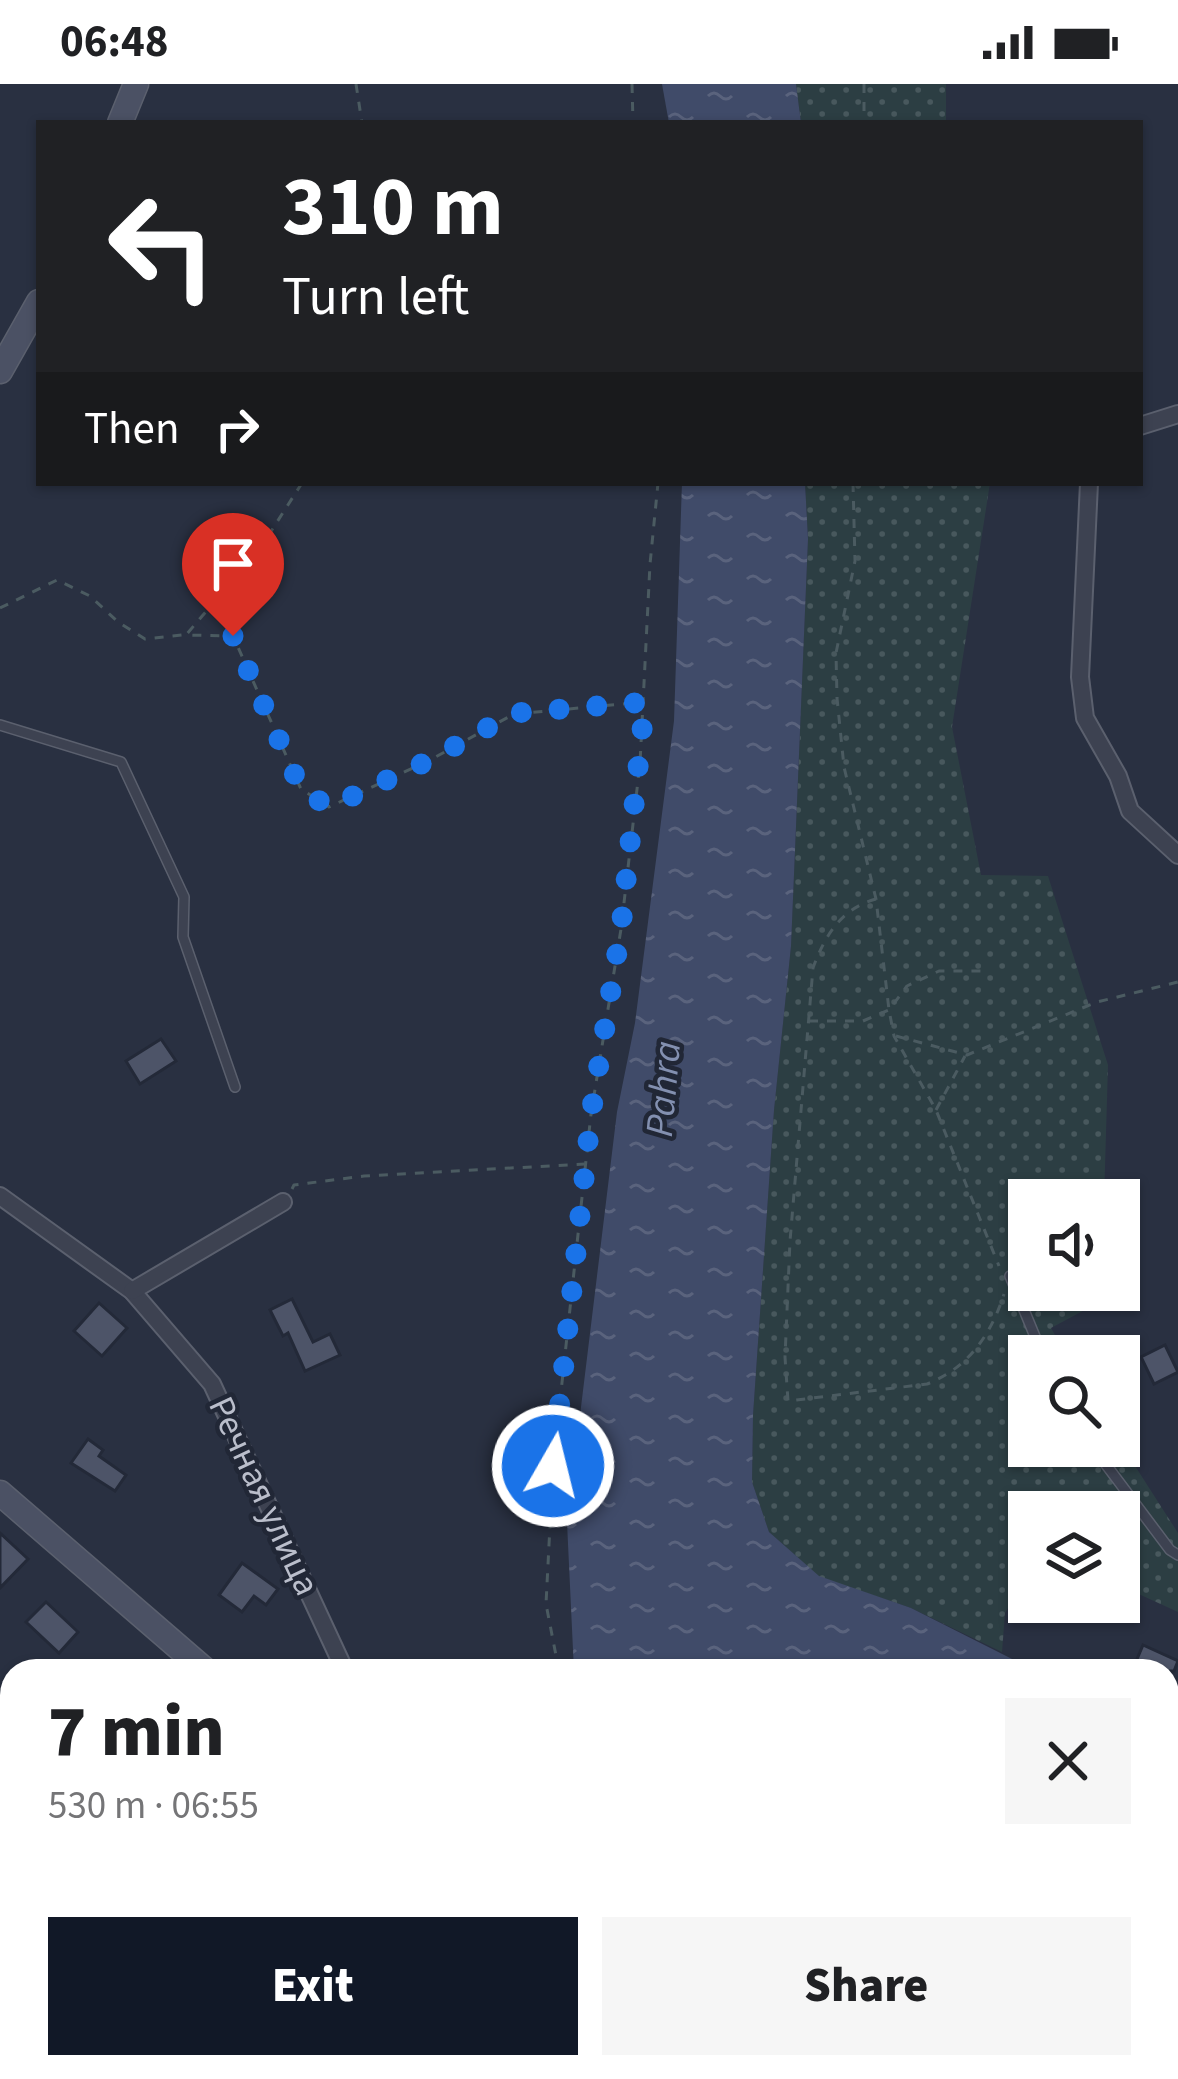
<!DOCTYPE html>
<meta charset="utf-8">
<style>
body{margin:0;font-family:"Source Sans 3",sans-serif;background:#f6f6f6;color:#202124;height:100vh;display:flex;flex-direction:column;font-size:45px;white-space:nowrap}
*{box-sizing:border-box;margin:0}
p{font-size:39px;color:#757577}
.icon{flex:none;width:66px;height:66px;fill:none;stroke:currentColor;stroke-width:2;stroke-linecap:round;stroke-linejoin:round}
.map{position:relative;flex:1;overflow:hidden}
.sheet{position:absolute;left:0px;top:1575px;width:1179px;height:420px;display:flex;flex-direction:column;background:#fff;border-radius:36px 36px 0 0;box-shadow:0 3px 9px #0004}
.sheet>*{flex:none}
.guide{position:absolute;left:36px;top:36px;width:1107px;height:366px;border-radius:0px;box-shadow:0 3px 9px #0004;background:#202124;color:#fff;overflow:hidden}
.controls{position:absolute;left:1008px;top:1095px;display:grid;gap:24px}
.controls a{display:grid;place-items:center;width:132px;height:132px;border-radius:0px;background:#fff;box-shadow:0 3px 9px #0004;font-size:60px}
.pin{position:absolute;display:grid;place-items:center;width:102px;height:102px;color:#fff;margin:-123px -51px;border-radius:50% 50% 50% 0;rotate:-45deg;box-shadow:0 0 12px #0007}
.pin .icon{rotate:45deg}
.me{position:absolute;width:132px;margin:-66px;rotate:8deg;stroke-linejoin:round;filter:drop-shadow(0 0 9px #0008)}
.turn{display:flex;align-items:center;gap:42px;height:252px;padding:0 48px;font-size:54px}
.turn .icon{width:156px;height:156px;stroke-width:2.5}
.turn b{display:block;font-size:84px;line-height:102px}
.then{display:flex;align-items:center;height:114px;padding:0 48px;background:#0003;gap:24px;font-size:45px}
.round{display:grid;place-items:center;flex:none;width:126px;height:126px;border-radius:0px;background:#f6f6f6}
.summary{display:flex;align-items:center;justify-content:space-between;height:204px;padding:0 48px}
h1{font-size:72px;font-weight:800;line-height:90px}
.primary-button{display:flex;gap:24px;margin-top:auto;padding:24px 48px}
.primary-button a{flex:1;height:138px;border-radius:0px;background:#111827;color:#fff;font-size:48px;font-weight:800;line-height:138px;text-align:center}
.primary-button a+a{background:#f6f6f6;color:#202124}
.status{display:flex;justify-content:space-between;align-items:center;height:84px;padding:0 60px;background:#fff;direction:ltr}
.status svg{height:33px;fill:currentColor}
.map>svg:first-child{display:block}
</style>
<div class="status"><b>06:48</b><svg viewBox="0 0 49 12"><path d="M0 12V9h3v3zM5 12V6h3v6zM10 12V3h3v9zM15 12V0h3v12zM26 1h20v11H26zM47 4h2v5h-2z"/></svg></div>
<div class="map">
<svg width="1178" height="1995" viewBox="0 0 1178 1995">
<defs>
<pattern id="grass-dots" width="8" height="8" patternUnits="userSpaceOnUse" patternTransform="scale(3)"><rect width="8" height="8" fill="#2c3e43"/><path d="M2 2h.1M6 6h.1" fill="none" stroke="#48585d" stroke-width="1.8" stroke-linecap="round"/></pattern>
<pattern id="water-ripples" width="26" height="14" patternUnits="userSpaceOnUse" patternTransform="scale(3)"><rect width="26" height="14" fill="#404b69"/><path d="M2 4q2-2 4 0t4 0M15 11q2-2 4 0t4 0" fill="none" stroke="#5a637d"/></pattern>
</defs>
<rect width="100%" height="100%" fill="#293041"/>
<!-- grass -->
<g fill="url(#grass-dots)">
<path d="M796,0H946V39H801Z"/>
<path d="M805,399H990L952,643L981,791L1048,792L1108,981L1104,1116H1029V1206H1119V1202L1122,1206L1051,1244L1067,1272H1029V1362H1119V1357L1178,1449V1528L1119,1501V1428H1029V1490L1005,1529L1002,1568L911,1524L819,1493L769,1448L752,1398L753,1331L774,1026L791,862L808,455Z"/>
</g>
<!-- water -->
<g fill="url(#water-ripples)">
<path d="M662,0H796L801,39H669Z"/>
<path d="M682,399H805L808,455L791,862L774,1026L753,1331L752,1398L769,1448L819,1492L911,1524L1036,1587H574L567,1438L617,1028L635,939L674,637Z"/>
<path d="M1167,1714L1178,1727V1995H1132L1129,1983H1167Z"/>
</g>
<!-- building -->
<g fill="#4d5468" stroke="#232938" stroke-width="3">
<path d="M161,955L176,977L140,1000L126,977Z"/>
<path d="M292,1215L313,1258L330,1250L340,1271L305,1287L288,1249L283,1252L270,1226Z"/>
<path d="M99,1219L127,1244L102,1272L74,1247Z"/>
<path d="M1165,1261L1178,1288L1154,1300L1141,1273Z"/>
<path d="M88,1355L103,1366L99,1372L126,1391L115,1407L71,1379Z"/>
<path d="M0,1449L28,1475L0,1504Z"/>
<path d="M242,1479L278,1505L266,1521L254,1512L242,1528L219,1511Z"/>
<path d="M46,1518L78,1548L59,1569L26,1538Z"/>
<path d="M1143,1561L1178,1577L1174,1587H1132Z"/>
</g>
<g fill="none" stroke-linecap="round" stroke-linejoin="round">
<defs>
<g id="lane">
<path d="M0,641L121,678L184,813L183,853L235,1003"/>
<path d="M1010,1192L1043,1272"/>
<path d="M1092,1362L1170,1466L1178,1471"/>
<path d="M1167,1839L1178,1834"/>
<path d="M710,1983L740,1995"/>
<path d="M803,1995L835,1983"/>
</g>
<g id="street">
<path d="M1140,342L1178,330"/>
<path d="M1089,399L1080,593L1085,634L1118,692L1130,727L1178,771"/>
<path d="M0,1112L132,1207L212,1300L345,1587"/>
<path d="M132,1207L283,1118"/>
<path d="M0,1825L12,1836"/>
<path d="M147,1983L156,1995"/>
</g>
<g id="secondary">
<path d="M120,39L136,0"/>
<path d="M0,287L39,218"/>
<path d="M0,1409L206,1587"/>
<path d="M600,1983L605,1995"/>
</g>
</defs>
<!-- lane casing -->
<use href="#lane" stroke="#5b606e" stroke-width="12"/>
<!-- street casing -->
<use href="#street" stroke="#5b606e" stroke-width="20"/>
<!-- secondary casing -->
<use href="#secondary" stroke="#5b606e" stroke-width="27"/>
<!-- path -->
<g stroke="#4b5b61" stroke-width="3" stroke-dasharray="9 9" stroke-linecap="butt">
<path d="M356,0L362,39"/>
<path d="M632,0L633,39"/>
<path d="M864,0V39"/>
<path d="M302,399L261,463L186,551L233,552L301,705L329,723L430,676L514,630L644,618"/>
<path d="M853,399L855,477L836,569L837,614L844,683L876,815L889,926L894,952L936,1026L999,1182"/>
<path d="M0,524L57,496L90,512L118,538L145,555L182,551"/>
<path d="M876,815C842,824 825,851 813,884L790,1157L785,1273L788,1317L927,1300C968,1284 991,1251 1004,1210"/>
<path d="M809,937H863L889,926L907,902L939,887H988"/>
<path d="M896,952L967,971L1097,918L1178,898"/>
<path d="M936,1026L965,972"/>
<path d="M292,1105L294,1101L364,1092L585,1080"/>
<path d="M559,1587L546,1520L553,1382L591,1030L621,845L640,679L650,480L658,399"/>
<path d="M1088,1983L1091,1995"/>
</g>
<!-- lane -->
<use href="#lane" stroke="#3d4251" stroke-width="9"/>
<!-- street -->
<use href="#street" stroke="#3d4251" stroke-width="16"/>
<!-- secondary -->
<use href="#secondary" stroke="#4b5164" stroke-width="24"/>
</g>
<g fill="none" stroke-linecap="round" stroke-linejoin="round">
<!-- route -->
<path stroke="#1a73e8" stroke-width="21" stroke-dasharray="0 37.8" d="M233,552L301,705L329,723L430,676L514,629L645,618L621,844L591,1030L553,1382"/>
</g>
<g text-anchor="middle" dominant-baseline="central" stroke-width="9" stroke-linejoin="round" paint-order="stroke">
<!-- street labels -->
<g font-size="36" fill="#babecb" stroke="#212736">
<text transform="translate(264 1412) rotate(65)">Речная улица</text>
</g>
<!-- water labels -->
<g font-size="39" font-style="italic" fill="#8390b0" stroke="#212736">
<text transform="translate(664 1005) rotate(-85)">Pahra</text>
</g>
</g>
</svg>
<div class="controls">
<a><svg class="icon" aria-label="sound" viewBox="0 0 24 24"><path d="M4 9h4l5-4v14l-5-4H4zM17 9q2 3 0 6"/></svg></a>
<a><svg class="icon" aria-label="search" viewBox="0 0 24 24"><circle cx="10" cy="10" r="6"/><path d="M15 15l6 6"/></svg></a>
<a><svg class="icon" aria-label="layers" viewBox="0 0 24 24"><path d="M12 4l9 5-9 5-9-5zM3 14l9 5 9-5"/></svg></a>
</div>
<div class="pin" style="left:233px;top:552px;background:#d93025"><svg class="icon" aria-label="arrive" viewBox="0 0 24 24"><path d="M6 21V4h12l-3 4 3 4H6"/></svg></div>
<svg class="me" style="left:553px;top:1382px" viewBox="-20 -20 40 40"><circle r="17" fill="#1a73e8" stroke="#fff" stroke-width="3"/><path d="M0-11L8 9 0 5-8 9z" fill="#fff"/></svg>
<div class="guide">
<div class="turn"><svg class="icon" aria-label="left" viewBox="0 0 24 24"><path d="M17 20v-9H6M10 6l-5 5 5 5"/></svg><div><b>310 m</b>Turn left</div></div>
<div class="then">Then<svg class="icon" aria-label="right" viewBox="0 0 24 24"><path d="M7 20v-9h11M14 6l5 5-5 5"/></svg></div>
</div>
<section class="sheet">
<div class="summary"><div><h1>7 min</h1><p>530 m · 06:55</p></div><a class="round"><svg class="icon" aria-label="close" viewBox="0 0 24 24"><path d="M6 6l12 12M18 6L6 18"/></svg></a></div>
<div class="primary-button"><a>Exit</a><a>Share</a></div>
</section>
</div>
